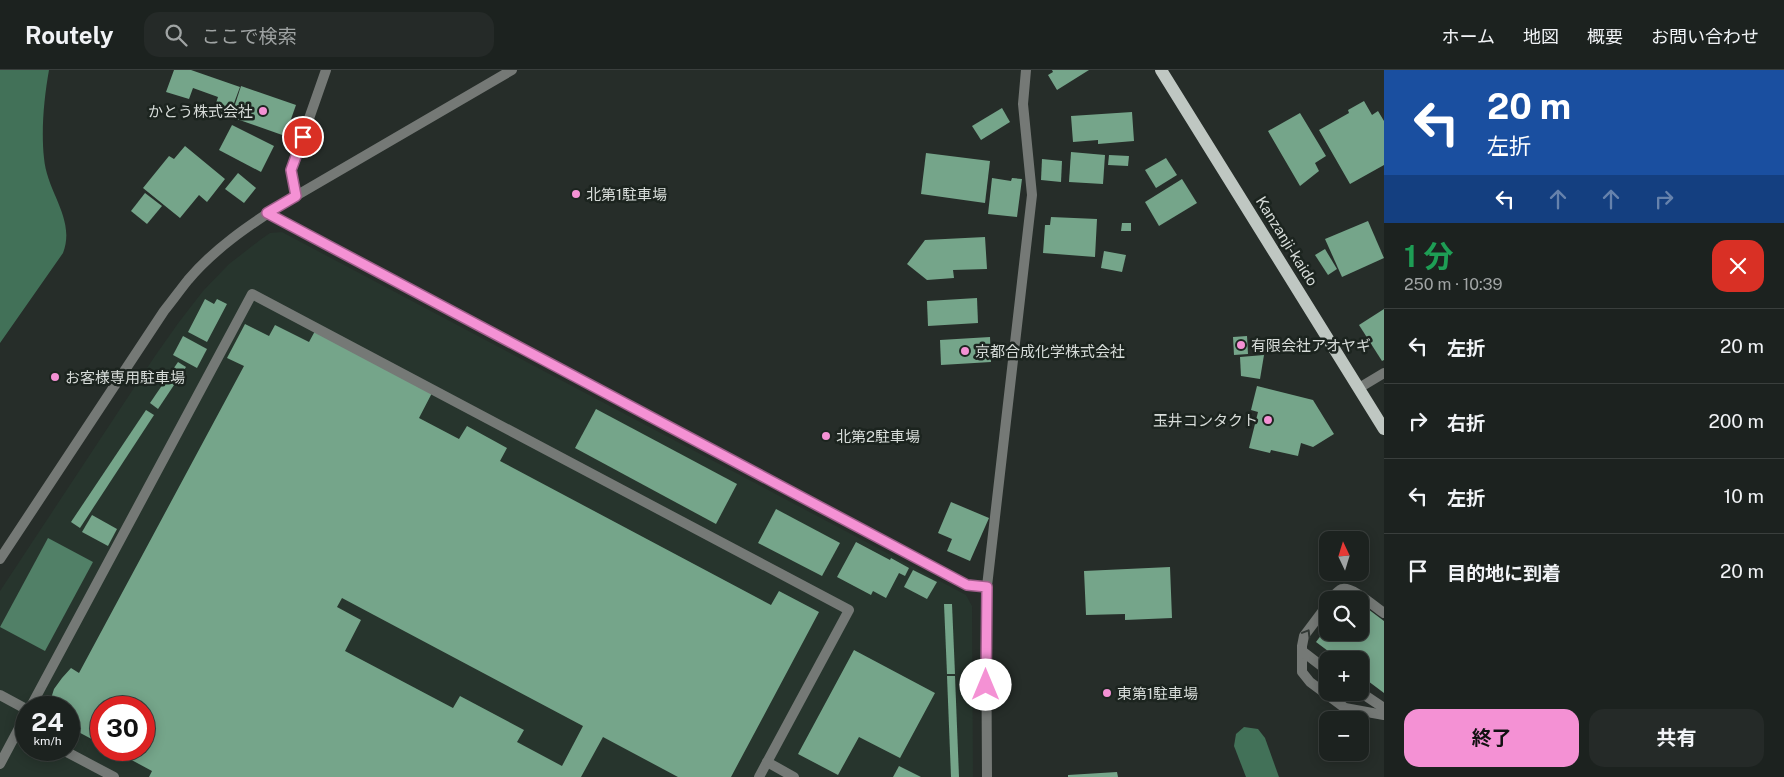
<!DOCTYPE html>
<html lang="ja">
<meta charset="utf-8">
<style>
body{margin:0;font-family:"Public Sans","Noto Sans JP",sans-serif;background:#252a28;color:#f1f3f6;height:100vh;display:flex;flex-direction:column;font-size:19px;white-space:nowrap}
*{box-sizing:border-box;margin:0}
p{font-size:16px;color:#a0a4a4}
.icon{flex:none;width:28px;height:28px;fill:none;stroke:currentColor;stroke-width:2;stroke-linecap:round;stroke-linejoin:round}
.map{position:relative;flex:1;overflow:hidden}
.panel{display:flex;flex-direction:column;background:#1c221f;width:400px}
.panel>*{flex:none}
.hud{background:#1a4fa0;color:#fff;overflow:hidden}
.needle{width:32px;rotate:356deg}
.controls{position:absolute;left:1319px;top:461px;display:grid;gap:10px}
.controls a{display:grid;place-items:center;width:50px;height:50px;border-radius:10px;background:#1c221f;box-shadow:0 2px 12px #0003,0 0 0 1px #3a3f3d;font-size:25px}
.speed{position:absolute;left:15px;top:626px;display:flex;gap:10px;font-size:25px;font-weight:700;text-align:center}
.speed>*{display:grid;place-content:center;width:65px;height:65px;border-radius:50%;background:#1c221f;box-shadow:0 2px 12px #0003,0 0 0 1px #3a3f3d;line-height:1}
.speed small{font-size:12px;font-weight:400}
.speed .limit{border:8px solid #d22;background:#fff;color:#111}
.pin{position:absolute;display:grid;place-items:center;width:42px;height:42px;color:#fff;margin:-21px;border:2px solid #fff;border-radius:50%;box-shadow:0 1px 5px #0007}
.me{position:absolute;width:55px;margin:-28px;rotate:0deg;stroke-linejoin:round;filter:drop-shadow(0 0 4px #0008)}
.turn{display:flex;align-items:center;gap:18px;height:105px;padding:0 20px;font-size:22px}
.turn .icon{width:65px;height:65px;stroke-width:2.5}
.turn b{display:block;font-size:35px;line-height:42px}
.lanes{display:flex;align-items:center;height:48px;padding:0 20px;background:#0003;justify-content:center;gap:25px;direction:ltr}
.lanes .off{opacity:.35}
.round{display:grid;place-items:center;flex:none;width:52px;height:52px;border-radius:15px;background:#252a28}
.summary{display:flex;align-items:center;justify-content:space-between;height:85px;padding:0 20px}
h1{font-size:30px;font-weight:700;line-height:38px;color:#1e9e55}
.cta{display:flex;gap:10px;margin-top:auto;padding:10px 20px}
.cta a{flex:1;height:58px;border-radius:15px;background:#f491d4;color:#111;font-size:20px;font-weight:700;line-height:58px;text-align:center}
.cta a+a{background:#252a28;color:#f1f3f6}
ul{padding:0;list-style:none}
li{display:flex;align-items:center;gap:15px;height:75px;padding:0 20px;border-top:1px solid #3a3f3d}
li div{flex:1}
li b{display:block;font-size:19px}
li em{font-style:normal}
header{display:flex;align-items:center;gap:30px;box-sizing:border-box;height:70px;padding:0 25px;background:#1c221f;border-bottom:1px solid #3a3f3d}
header strong{font-size:24px}
nav{display:flex;gap:28px;margin-inline-start:auto;font-size:18px}
.search{width:350px;height:45px;background:#252a28;display:flex;align-items:center;gap:12px;box-sizing:border-box;padding:0 18px;border-radius:15px;color:#a0a4a4;font-size:19px}
main{display:flex;flex:1;min-height:0}
.map>svg:first-child{display:block}
</style>
<header>
<strong>Routely</strong>
<div class="search"><svg class="icon" aria-label="search" viewBox="0 0 24 24"><circle cx="10" cy="10" r="6"/><path d="M15 15l6 6"/></svg>ここで検索</div>
<nav><a>ホーム</a><a>地図</a><a>概要</a><a>お問い合わせ</a></nav>
</header>
<main>
<div class="map">
<svg width="1384" height="707" viewBox="0 0 1384 707">
<rect width="100%" height="100%" fill="#262d29"/>
<!-- built -->
<path fill="#27352d" fill-rule="evenodd" d="M282,162L966,525L972,536L973,707H0V521L155,286L179,252L203,221L229,194L260,170L270,163ZM26,638H69V680H26ZM101,638H144V680H101Z"/>
<!-- forest -->
<g fill="#427158">
<path d="M0,0H49C44,28 41,60 44,88C47,123 76,149 63,183L0,273Z"/>
<path d="M1244,657L1258,659L1265,668L1279,707H1246L1234,676L1236,664Z"/>
</g>
<!-- water -->
<path fill="#518067" d="M48,468L93,492L45,581L0,557Z"/>
<!-- building -->
<g fill="#75a58a" fill-rule="evenodd">
<path d="M174,0H191L240,17L230,44L214,39L218,27L193,18L189,29L166,22Z"/>
<path d="M1052,0H1089L1057,20L1048,5L1053,2Z"/>
<path d="M241,16L296,35L285,66L231,47Z"/>
<path d="M1364,31L1372,45L1378,41L1384,51V95L1350,114L1319,60L1349,43L1348,40Z"/>
<path d="M1002,38L1010,52L981,70L972,56Z"/>
<path d="M1132,42L1134,71L1098,74V70L1073,72L1071,46Z"/>
<path d="M1300,43L1326,86L1315,93L1319,101L1300,116L1268,61Z"/>
<path d="M232,55L274,76L261,102L219,80Z"/>
<path d="M185,76L225,109L207,132L199,125L180,148L143,118L169,86L174,89Z"/>
<path d="M1071,82L1105,85L1103,114L1069,112Z"/>
<path d="M926,83L990,91L985,133L921,124Z"/>
<path d="M1109,85L1129,86L1128,96L1108,95Z"/>
<path d="M1166,88L1177,105L1156,118L1145,100Z"/>
<path d="M1042,89L1062,91L1061,112L1041,110Z"/>
<path d="M238,103L256,118L244,133L225,119Z"/>
<path d="M992,108L1011,111L1012,108L1022,109L1017,147L988,144Z"/>
<path d="M1182,109L1197,133L1159,156L1145,132Z"/>
<path d="M145,123L162,136L147,154L131,141Z"/>
<path d="M1051,147L1097,149L1095,187L1043,183L1045,155H1050Z"/>
<path d="M1368,151L1384,188L1342,207L1325,169Z"/>
<path d="M1122,153H1131V161H1121Z"/>
<path d="M985,167L987,199L953,200L954,208L927,210L907,194L925,170Z"/>
<path d="M1325,179L1337,199L1328,205L1315,185Z"/>
<path d="M1104,181L1126,185L1122,202L1101,198Z"/>
<path d="M977,228L978,253L928,256L927,231Z"/>
<path d="M205,229L214,234L217,229L227,234L207,272L188,262Z"/>
<path d="M1384,239V290L1382,291L1359,255Z"/>
<path d="M245,254L269,266L275,255L309,272L315,261L432,323L419,348L459,369L467,356L507,378L500,391L771,535L779,521L819,542L731,707H678L603,667L581,707H149L152,701L113,680H144V638H101V674L69,657V638H48L54,619L62,608L71,598L79,603L244,296L227,288ZM342,528L583,656L562,696L517,672L524,660L460,626L453,638L345,581L361,550L337,537Z"/>
<path d="M183,266L207,279L197,298L173,285Z"/>
<path d="M1247,266L1248,284L1234,285L1233,267Z"/>
<path d="M990,267L991,292L941,295L940,270Z"/>
<path d="M1264,285L1260,309L1241,306L1240,287Z"/>
<path d="M178,292L186,297L158,339L150,333Z"/>
<path d="M1257,316L1313,330L1334,364L1313,377L1301,373L1298,386L1271,380L1270,383L1249,378L1258,342L1251,340Z"/>
<path d="M596,339L737,414L716,454L575,378Z"/>
<path d="M146,340L154,345L80,458L71,452Z"/>
<path d="M951,432L989,448L970,491L947,481L952,469L938,463Z"/>
<path d="M776,439L840,473L822,506L758,473Z"/>
<path d="M92,445L117,459L108,476L82,462Z"/>
<path d="M856,472L890,490L891,488L909,498L905,506L899,503L886,528L873,521L871,525L837,507Z"/>
<path d="M1170,497L1172,548L1125,550V544L1086,545L1084,501Z"/>
<path d="M913,500L937,512L927,529L904,517Z"/>
<path d="M944,534H952L955,604H947Z"/>
<path d="M1364,536L1384,551V623L1360,605V590H1340L1316,572L1328,556V562H1360V541Z"/>
<path d="M854,580L935,623L900,688L859,667L838,705L798,684Z"/>
<path d="M947,606H955L959,707H951Z"/>
<path d="M899,696L921,707H893Z"/>
<path d="M1117,702L1118,707H1068V705Z"/>
</g>
<g fill="none" stroke-linecap="round" stroke-linejoin="round">
<!-- service -->
<g stroke="#757976" stroke-width="10">
<path d="M1330,530C1334,526 1337,521 1342,519C1352,516 1375,537 1384,543"/>
<path d="M1328,534L1304,566L1302,576V602L1310,612L1345,638L1384,645"/>
<path d="M1302,581L1328,601"/>
<path d="M1360,622L1384,638"/>
<path d="M0,625L26,639"/>
<path d="M30,638L252,224L849,540L759,707"/>
<path d="M63,680L114,707"/>
<path d="M767,692L794,707"/>
<path d="M0,694L26,645"/>
</g>
<!-- minor -->
<g stroke="#757976" stroke-width="10">
<path d="M296,125L291,100L326,0"/>
<path d="M267,143L967,515L987,517"/>
<path d="M1359,318L1384,303"/>
<path d="M987,707L986,525L1032,125L1023,34L1026,0"/>
</g>
<!-- tertiary -->
<path stroke="#757976" stroke-width="10" d="M0,489L164,241C172,231 180,220 188,210C214,179 248,156 282,134L512,0"/>
<!-- primary -->
<path stroke="#bfc7c2" stroke-width="12" d="M1161,0L1384,359"/>
</g>
<!-- one-way arrows -->
<defs><path id="oneway-chevron" d="M-2-3.5L2.5 0L-2 3.5" fill="none" stroke-width="1.6" stroke-linecap="round" stroke-linejoin="round" transform="scale(1.25)"/></defs>
<use stroke="#323935" href="#oneway-chevron" transform="translate(1307 563) rotate(-59)"/>
<g fill="none" stroke-linecap="round" stroke-linejoin="round">
<defs>
<path id="route" d="M303,67L291,100L296,126L267,143L967,515L987,517L986,615"/>
</defs>
<!-- route casing -->
<use href="#route" stroke="#9f5e8a" stroke-width="12"/>
<!-- route -->
<use href="#route" stroke="#f491d4" stroke-width="9"/>
</g>
<!-- markers -->
<g fill="#f491d4" stroke="#1c241f" stroke-width="2">
<circle cx="263" cy="41" r="5"/>
<circle cx="576" cy="124" r="5"/>
<circle cx="1241" cy="275" r="5"/>
<circle cx="965" cy="281" r="5"/>
<circle cx="55" cy="307" r="5"/>
<circle cx="1268" cy="350" r="5"/>
<circle cx="826" cy="366" r="5"/>
<circle cx="1107" cy="623" r="5"/>
</g>
<g text-anchor="middle" dominant-baseline="central" stroke-width="5" stroke-linejoin="round" paint-order="stroke">
<!-- poi labels -->
<g font-size="15" fill="#d7dcd9" stroke="#1c241f" text-anchor="start">
<text x="253" y="41" text-anchor="end">かとう株式会社</text>
<text x="586" y="124">北第1駐車場</text>
<text x="1251" y="275">有限会社アオヤギ</text>
<text x="975" y="281">京都合成化学株式会社</text>
<text x="65" y="307">お客様専用駐車場</text>
<text x="1258" y="350" text-anchor="end">玉井コンタクト</text>
<text x="836" y="366">北第2駐車場</text>
<text x="1117" y="623">東第1駐車場</text>
</g>
<!-- street labels -->
<g font-size="15" fill="#d7dcd9" stroke="#1c241f">
<text transform="translate(1287 171) rotate(58)">Kanzanji-kaido</text>
</g>
</g>
</svg>
<div class="controls">
<a><svg class="needle" viewBox="-14 -14 28 28"><path d="M0-13l5 13h-10z" fill="#e53935"/><path d="M0 13l5-13h-10z" fill="#a0a4a4"/></svg></a>
<a><svg class="icon" aria-label="search" viewBox="0 0 24 24"><circle cx="10" cy="10" r="6"/><path d="M15 15l6 6"/></svg></a>
<a>+</a>
<a>−</a>
</div>
<div class="speed"><div>24<small>km/h</small></div><div class="limit">30</div></div>
<div class="pin" style="left:303px;top:67px;background:#d93025"><svg class="icon" aria-label="arrive" viewBox="0 0 24 24"><path d="M6 21V4h12l-3 4 3 4H6"/></svg></div>
<svg class="me" style="left:986px;top:615px" viewBox="-20 -20 40 40"><circle r="19" fill="#fff"/><path d="M0-13L10 11 0 6-10 11z" fill="#f491d4"/></svg>
</div>
<section class="panel">
<div class="hud">
<div class="turn"><svg class="icon" aria-label="left" viewBox="0 0 24 24"><path d="M17 20v-9H6M10 6l-5 5 5 5"/></svg><div><b>20 m</b>左折</div></div>
<div class="lanes"><svg class="icon" aria-label="left" viewBox="0 0 24 24"><path d="M17 20v-9H6M10 6l-5 5 5 5"/></svg><svg class="icon off" aria-label="ahead" viewBox="0 0 24 24"><path d="M12 20V5M6 11l6-6 6 6"/></svg><svg class="icon off" aria-label="ahead" viewBox="0 0 24 24"><path d="M12 20V5M6 11l6-6 6 6"/></svg><svg class="icon off" aria-label="right" viewBox="0 0 24 24"><path d="M7 20v-9h11M14 6l5 5-5 5"/></svg></div>
</div>
<div class="summary"><div><h1>1 分</h1><p>250 m · 10:39</p></div><a class="round" style="background:#d93025;color:#fff"><svg class="icon" aria-label="close" viewBox="0 0 24 24"><path d="M6 6l12 12M18 6L6 18"/></svg></a></div>
<ul>
<li><svg class="icon" aria-label="left" viewBox="0 0 24 24"><path d="M17 20v-9H6M10 6l-5 5 5 5"/></svg><div><b>左折</b></div><em>20 m</em></li>
<li><svg class="icon" aria-label="right" viewBox="0 0 24 24"><path d="M7 20v-9h11M14 6l5 5-5 5"/></svg><div><b>右折</b></div><em>200 m</em></li>
<li><svg class="icon" aria-label="left" viewBox="0 0 24 24"><path d="M17 20v-9H6M10 6l-5 5 5 5"/></svg><div><b>左折</b></div><em>10 m</em></li>
<li><svg class="icon" aria-label="arrive" viewBox="0 0 24 24"><path d="M6 21V4h12l-3 4 3 4H6"/></svg><div><b>目的地に到着</b></div><em>20 m</em></li>
</ul>
<div class="cta"><a>終了</a><a>共有</a></div>
</section>
</main>
